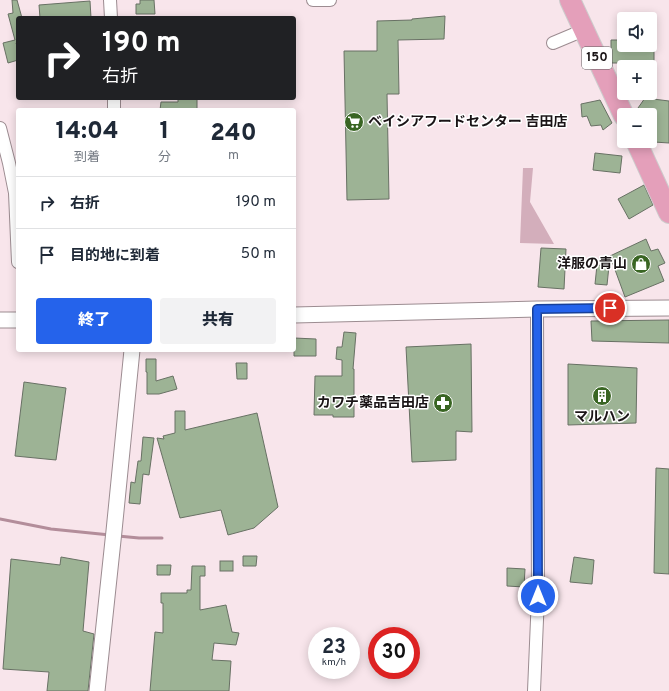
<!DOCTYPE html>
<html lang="ja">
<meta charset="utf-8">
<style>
body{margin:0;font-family:Overpass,"Noto Sans JP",sans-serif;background:#f2f2f3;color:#1f2937;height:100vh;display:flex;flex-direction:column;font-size:15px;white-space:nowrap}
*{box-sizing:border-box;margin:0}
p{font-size:13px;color:#747a83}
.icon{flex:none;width:22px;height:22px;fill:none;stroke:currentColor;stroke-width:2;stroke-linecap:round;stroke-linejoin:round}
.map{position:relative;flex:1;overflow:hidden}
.drawer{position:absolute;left:16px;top:108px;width:280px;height:244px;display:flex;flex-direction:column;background:#fff;border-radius:4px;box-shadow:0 2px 10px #0003}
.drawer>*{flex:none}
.banner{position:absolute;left:16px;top:16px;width:280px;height:84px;border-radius:4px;box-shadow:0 2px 10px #0003;background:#202124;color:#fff;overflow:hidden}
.fabs{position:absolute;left:617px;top:12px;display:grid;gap:8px}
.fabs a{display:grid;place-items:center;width:40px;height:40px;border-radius:4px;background:#fff;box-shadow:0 2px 10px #0003;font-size:20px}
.speed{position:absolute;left:308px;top:627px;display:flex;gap:8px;font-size:20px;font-weight:700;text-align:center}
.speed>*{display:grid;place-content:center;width:52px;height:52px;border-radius:50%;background:#fff;box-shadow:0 2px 10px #0003;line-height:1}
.speed small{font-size:10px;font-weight:400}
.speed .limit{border:6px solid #d22;background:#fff;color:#111}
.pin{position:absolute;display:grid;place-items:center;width:34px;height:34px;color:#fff;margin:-17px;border:2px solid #fff;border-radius:50%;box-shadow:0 1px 4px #0007}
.me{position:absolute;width:44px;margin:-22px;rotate:0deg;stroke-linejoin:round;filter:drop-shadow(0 0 3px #0008)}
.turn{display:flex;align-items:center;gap:14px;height:84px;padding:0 20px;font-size:18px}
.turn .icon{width:52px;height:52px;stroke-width:2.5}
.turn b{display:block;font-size:28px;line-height:34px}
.eta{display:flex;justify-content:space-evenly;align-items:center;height:68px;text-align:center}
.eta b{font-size:24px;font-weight:800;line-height:28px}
.action{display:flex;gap:8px;margin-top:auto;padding:8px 20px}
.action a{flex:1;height:46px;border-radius:4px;background:#2563eb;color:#fff;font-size:16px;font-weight:800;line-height:46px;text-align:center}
.action a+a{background:#f2f2f3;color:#1f2937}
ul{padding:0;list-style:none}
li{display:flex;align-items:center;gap:12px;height:52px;padding:0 20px;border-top:1px solid #e0e1e3}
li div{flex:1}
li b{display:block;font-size:15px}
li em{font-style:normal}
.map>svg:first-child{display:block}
</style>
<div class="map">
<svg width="669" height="691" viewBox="0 0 669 691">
<rect width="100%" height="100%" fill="#f8e5eb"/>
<!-- green -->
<path fill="#d3aebb" d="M523,168H533L530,202L554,244L520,243Z"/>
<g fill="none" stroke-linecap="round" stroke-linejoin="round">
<!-- stream -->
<g stroke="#b38d9a" stroke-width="3">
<path d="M0,519L51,529L110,535"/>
<path d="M118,536L139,538H162"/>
</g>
</g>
<!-- building -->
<g fill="#9db395" stroke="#687164">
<path d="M12,0H17L22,18H18V43H16L18,49V60L8,63L3,43L15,40L8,14L13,13Z"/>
<path d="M140,0H154L155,14H136V4H140Z"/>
<path d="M90,1L91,18H40L39,5Z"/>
<path d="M445,16L444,39L398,40L399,94H387L389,199L347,200L344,51H377V21L412,20V19Z"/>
<path d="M611,40H624V45H654V63H612L611,61Z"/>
<path d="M178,98H197V110H160L161,102H178Z"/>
<path d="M645,98L669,101V143L654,142L656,119L650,118V115H643L638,108Z"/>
<path d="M600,100L612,123L603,130L601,125L591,126L587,116L582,117L581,104Z"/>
<path d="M595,153L622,156L620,173L593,170Z"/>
<path d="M644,185L653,205L629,219L618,199Z"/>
<path d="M646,239L651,251L658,249L665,263L658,266L664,281L625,297L610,256Z"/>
<path d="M541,248L566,249L564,289L538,287Z"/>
<path d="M597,265L609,266L607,285L595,284Z"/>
<path d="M669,320V343L592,341L591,321Z"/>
<path d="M344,332L356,333L353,369H354V417H333V415H314L315,376H342V360L336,359L337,347H342Z"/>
<path d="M294,338L316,339V356H294Z"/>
<path d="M471,344L472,432L456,431V460L412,462L406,347Z"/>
<path d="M146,359H156V381L173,376L177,389L159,394H147V372H146Z"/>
<path d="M236,363H247V379H237Z"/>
<path d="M568,364L637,368L636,423L568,425Z"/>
<path d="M24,382L66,388L56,460L15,456Z"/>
<path d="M175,411H185V430L257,413L278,507L254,528L228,535L221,510L180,518L157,438L164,439L163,436L175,433Z"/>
<path d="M143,437L154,438L149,475L143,474L140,504L129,503L131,482L135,483L138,461H141Z"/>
<path d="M656,468L669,469V574L654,573Z"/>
<path d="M243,556H257L256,566H243Z"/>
<path d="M61,557L89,562L83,631L94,634L88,691H47L49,672L3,669L11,559L60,565Z"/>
<path d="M574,557L594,560L592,584L570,582Z"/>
<rect x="220" y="561" width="13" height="10"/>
<path d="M157,565H171L170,575H157Z"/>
<path d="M192,566H205V576H200V610L226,605L232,632L239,633L236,645L214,643L212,660L231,661L229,691H150L155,632L163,633V603H161V593H187V590H191Z"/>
<path d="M507,568L525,569L524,587L507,586Z"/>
</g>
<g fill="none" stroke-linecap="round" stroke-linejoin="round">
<defs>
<g id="minor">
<path d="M110,0L111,18"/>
<path d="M313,0H330"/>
<path d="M553,43L584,30"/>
<path d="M114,98V110"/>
<path d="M0,128L9,163L15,193L18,262"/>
<path d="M534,691L538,596L537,309"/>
</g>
<g id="tertiary">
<path d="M294,315L537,309L669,308"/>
<path d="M0,320H18"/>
<path d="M97,691L114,531L132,350"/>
</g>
<g id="trunk">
<path d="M570,0L624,116"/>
<path d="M636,141L669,213"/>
</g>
</defs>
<!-- minor casing -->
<use href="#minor" stroke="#9c8c91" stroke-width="14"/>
<!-- tertiary casing -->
<use href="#tertiary" stroke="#9c8c91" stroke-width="17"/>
<!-- trunk casing -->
<use href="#trunk" stroke="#cdcbcc" stroke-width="22"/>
<!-- minor -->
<use href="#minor" stroke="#fff" stroke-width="12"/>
<!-- tertiary -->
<use href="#tertiary" stroke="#fff" stroke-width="15"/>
<!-- trunk -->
<use href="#trunk" stroke="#e49fba" stroke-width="20"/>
</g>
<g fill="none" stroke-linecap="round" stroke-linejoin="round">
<defs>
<path id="route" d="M538,596L537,309L610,308"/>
</defs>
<!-- route casing -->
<use href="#route" stroke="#184099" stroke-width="10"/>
<!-- route -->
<use href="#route" stroke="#2563eb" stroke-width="7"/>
</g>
<!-- icons -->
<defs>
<symbol id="supermarket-disc" viewBox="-11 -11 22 22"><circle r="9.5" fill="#396523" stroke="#fff"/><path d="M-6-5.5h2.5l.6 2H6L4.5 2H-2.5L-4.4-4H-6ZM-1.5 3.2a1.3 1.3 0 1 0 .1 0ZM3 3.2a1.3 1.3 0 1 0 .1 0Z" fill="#fff"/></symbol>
<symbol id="shop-disc" viewBox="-11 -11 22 22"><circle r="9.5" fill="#396523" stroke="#fff"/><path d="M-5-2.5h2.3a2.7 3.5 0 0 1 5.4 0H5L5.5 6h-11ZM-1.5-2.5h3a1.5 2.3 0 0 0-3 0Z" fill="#fff"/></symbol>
<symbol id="building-disc" viewBox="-11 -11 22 22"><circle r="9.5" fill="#396523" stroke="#fff"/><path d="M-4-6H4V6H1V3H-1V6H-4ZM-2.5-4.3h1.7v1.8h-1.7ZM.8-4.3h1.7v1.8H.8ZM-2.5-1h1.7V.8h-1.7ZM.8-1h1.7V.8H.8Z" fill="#fff"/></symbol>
<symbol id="pharmacy-disc" viewBox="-11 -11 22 22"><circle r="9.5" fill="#396523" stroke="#fff"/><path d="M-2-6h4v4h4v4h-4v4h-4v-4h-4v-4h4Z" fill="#fff"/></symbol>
</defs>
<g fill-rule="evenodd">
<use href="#supermarket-disc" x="343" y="111" width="22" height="22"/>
<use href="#shop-disc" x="630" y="253" width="22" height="22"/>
<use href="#building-disc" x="591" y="385" width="22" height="22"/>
<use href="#pharmacy-disc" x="432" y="392" width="22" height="22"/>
</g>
<g text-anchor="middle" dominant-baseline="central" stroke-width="3" stroke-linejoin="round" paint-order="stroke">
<!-- shield labels -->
<rect fill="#fff" stroke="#5f5a5c" stroke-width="1" x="582" y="47" width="30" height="22" rx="3"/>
<g font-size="13" font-weight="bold" fill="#1a1416">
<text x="597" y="58">150</text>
</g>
<!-- poi labels -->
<g font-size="14" font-weight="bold" fill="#1a1416" stroke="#fff" text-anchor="end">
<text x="368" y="122" text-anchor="start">ベイシアフードセンター 吉田店</text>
<text x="627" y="264">洋服の青山</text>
<text x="429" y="403">カワチ薬品吉田店</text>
<text x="602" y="417" text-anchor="middle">マルハン</text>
</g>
</g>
</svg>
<div class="fabs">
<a><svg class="icon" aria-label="sound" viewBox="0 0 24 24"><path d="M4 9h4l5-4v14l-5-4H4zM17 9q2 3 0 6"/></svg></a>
<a>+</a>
<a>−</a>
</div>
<div class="speed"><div>23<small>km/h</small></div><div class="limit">30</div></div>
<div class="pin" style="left:610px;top:308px;background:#d93025"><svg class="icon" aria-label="arrive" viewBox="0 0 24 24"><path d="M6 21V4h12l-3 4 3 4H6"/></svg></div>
<svg class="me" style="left:538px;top:596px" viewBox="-20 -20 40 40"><circle r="17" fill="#2563eb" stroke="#fff" stroke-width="3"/><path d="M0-11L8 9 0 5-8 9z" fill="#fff"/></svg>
<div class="banner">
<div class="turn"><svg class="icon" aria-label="right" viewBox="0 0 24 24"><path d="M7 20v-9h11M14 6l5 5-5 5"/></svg><div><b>190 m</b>右折</div></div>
</div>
<section class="drawer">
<div class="eta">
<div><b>14:04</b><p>到着</p></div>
<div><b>1</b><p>分</p></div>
<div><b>240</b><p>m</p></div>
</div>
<ul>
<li><svg class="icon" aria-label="right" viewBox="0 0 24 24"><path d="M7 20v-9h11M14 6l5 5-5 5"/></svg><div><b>右折</b></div><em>190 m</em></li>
<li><svg class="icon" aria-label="arrive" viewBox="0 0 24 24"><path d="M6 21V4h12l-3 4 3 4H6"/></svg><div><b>目的地に到着</b></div><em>50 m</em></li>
</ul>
<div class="action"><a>終了</a><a>共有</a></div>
</section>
</div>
